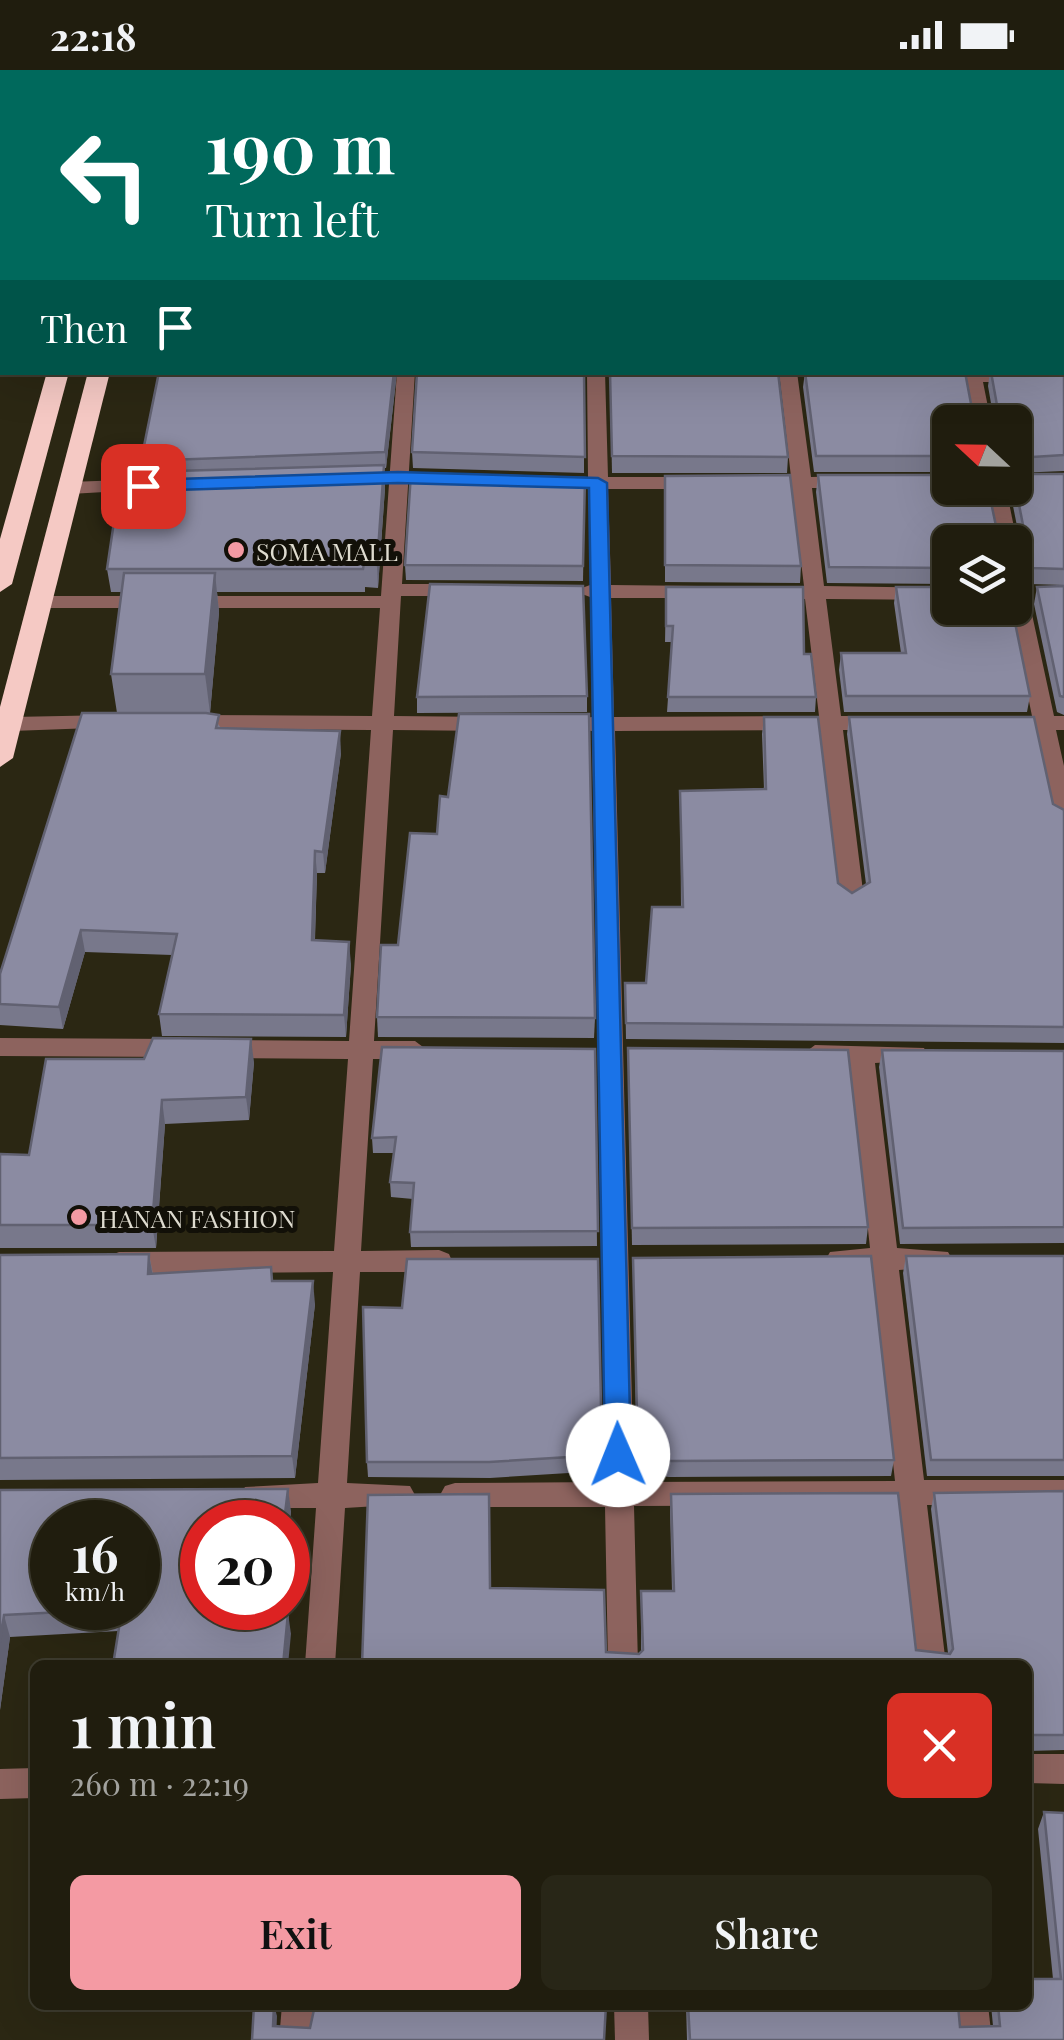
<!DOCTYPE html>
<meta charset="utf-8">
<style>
body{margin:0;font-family:"Playfair Display",serif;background:#282617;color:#f1f3f6;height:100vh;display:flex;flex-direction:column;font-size:38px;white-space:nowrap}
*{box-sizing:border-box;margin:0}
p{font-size:32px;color:#a2a29e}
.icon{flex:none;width:55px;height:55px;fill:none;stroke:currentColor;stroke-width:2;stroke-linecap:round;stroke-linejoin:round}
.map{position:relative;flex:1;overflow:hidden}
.drawer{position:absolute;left:30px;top:1590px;width:1002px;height:350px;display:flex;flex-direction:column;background:#201d0e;border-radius:15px;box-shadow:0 10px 40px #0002,0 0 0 2px #3d3b2e}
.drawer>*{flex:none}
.guide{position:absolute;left:0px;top:0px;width:1065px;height:305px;box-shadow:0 10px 40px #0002,0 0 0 2px #3d3b2e;background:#00695c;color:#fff;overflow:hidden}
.needle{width:65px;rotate:292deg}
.buttons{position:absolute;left:932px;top:335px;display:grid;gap:20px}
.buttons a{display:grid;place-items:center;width:100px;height:100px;border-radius:15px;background:#201d0e;box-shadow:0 10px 40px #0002,0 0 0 2px #3d3b2e;font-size:50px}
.speed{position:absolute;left:30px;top:1430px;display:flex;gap:20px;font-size:50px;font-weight:700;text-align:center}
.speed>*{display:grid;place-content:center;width:130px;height:130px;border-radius:50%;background:#201d0e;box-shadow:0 10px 40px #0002,0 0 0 2px #3d3b2e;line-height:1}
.speed small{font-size:25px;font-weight:400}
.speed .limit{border:15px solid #d22;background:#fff;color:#111}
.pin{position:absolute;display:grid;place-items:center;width:85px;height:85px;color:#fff;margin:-42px;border-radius:20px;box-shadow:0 5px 15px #0006}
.me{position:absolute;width:110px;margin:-55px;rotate:359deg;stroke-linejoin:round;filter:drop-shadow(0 0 8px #0008)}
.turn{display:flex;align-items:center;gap:35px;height:210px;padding:0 40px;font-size:45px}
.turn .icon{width:130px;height:130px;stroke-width:2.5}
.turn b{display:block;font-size:70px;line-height:85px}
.then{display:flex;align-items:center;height:95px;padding:0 40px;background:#0003;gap:20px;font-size:38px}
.round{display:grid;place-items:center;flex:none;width:105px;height:105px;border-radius:15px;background:#282617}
.headline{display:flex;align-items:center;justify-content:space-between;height:170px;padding:0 40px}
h1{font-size:60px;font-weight:600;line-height:75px}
.cta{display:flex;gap:20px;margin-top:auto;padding:20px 40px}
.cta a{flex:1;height:115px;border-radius:15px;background:#f49aa3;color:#111;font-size:40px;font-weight:600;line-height:115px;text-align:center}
.cta a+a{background:#282617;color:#f1f3f6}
.status{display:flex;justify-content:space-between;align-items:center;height:70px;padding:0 50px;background:#201d0e;direction:ltr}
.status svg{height:28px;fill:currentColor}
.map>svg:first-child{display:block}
</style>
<div class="status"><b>22:18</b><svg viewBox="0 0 49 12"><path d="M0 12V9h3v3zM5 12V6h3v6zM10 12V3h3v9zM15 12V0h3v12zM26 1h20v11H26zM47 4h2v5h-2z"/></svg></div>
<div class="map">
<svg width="1064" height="1970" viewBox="0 0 1064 1970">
<rect width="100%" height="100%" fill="#2b2713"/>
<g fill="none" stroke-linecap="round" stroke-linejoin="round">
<!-- minor -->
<g fill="#8d635e" fill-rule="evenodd">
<path d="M0,279L2,280V291H0Z"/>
<path d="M1064,300V312H983L991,352H972L965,312H934L925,306L927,302Z"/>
<path d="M397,302H415L402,514H464L474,520L464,526H401L394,646L492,647L503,654L492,661L393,660L374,971H415L427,980L415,989H373L361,1181L439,1180L449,1184L452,1191L449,1198L439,1202H360L347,1413L410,1416L415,1425L410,1434L345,1438L335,1595H305L316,1438H255L245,1435L240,1426L245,1417L318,1413L333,1202L119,1204L109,1200L106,1193L109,1186L119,1182L334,1181L348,989L220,988L208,979L220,970L349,971L371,660L187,659L176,652L187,645L372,646L380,538H42L32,532L42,526H381Z"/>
<path d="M587,302H605L608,407H695L705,413L695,419H608L611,515L699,516L709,522L699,528H611L614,647L819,646L805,529L769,528L759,522L769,516H804L792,419H760L750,413L760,407H791L779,302H797L811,407L850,406L860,412L850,418H812L824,516L950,518V530L826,529L841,646H882L893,653L882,660H843L864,829L860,835L852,837L840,829L820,660L615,661L634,1412L895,1411L872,1200L830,1196L826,1189L830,1182L870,1178L850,993H815L803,984L815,975L924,978L927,984L924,990L875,993L897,1178L948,1182L952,1189L948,1196L899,1200L924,1410H1064V1434L927,1435L946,1595H916L898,1435L634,1436L638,1595H608L605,1437H455L445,1434L440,1425L445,1416L455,1413L605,1412L592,661L579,659L576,654L579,649L592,647L590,527L574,521L590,515L589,419L575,413L588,407Z"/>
<path d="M150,409L157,411V419L70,424L60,418L70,412Z"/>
<path d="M986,418H1006L1017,472L1015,475L997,472Z"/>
<path d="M1015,506L1025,512L1054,646H1064V660H1056L1064,696V758L1053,750L1034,660H1002L991,653L1002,646H1032L1010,538H1015Z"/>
<path d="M112,645L120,647L123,652L120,657L12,661L1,654L12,647Z"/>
<path d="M0,968L180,969L192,978L180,987L0,986Z"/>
<path d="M1028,1684H1064V1714L1028,1713Z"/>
<path d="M35,1698V1728L0,1729V1699Z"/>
<path d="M282,1935H316L313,1970H279Z"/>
<path d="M614,1935H648L649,1970H615Z"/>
<path d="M954,1935H988L992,1970H958Z"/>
</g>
<!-- highway -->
<g fill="#f5c9c4" fill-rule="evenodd">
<path d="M47,302H69L12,514L0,522V469Z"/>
<path d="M88,302H110L13,688L0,697V637Z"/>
</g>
</g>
<!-- wall -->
<g fill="#78788b">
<path d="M234,0H1064V148H1062V2Z"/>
<path d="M1064,300V401L1015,403V352H950V402H814L803,317L805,302L972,339H992L988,316L990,302H1062Z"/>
<path d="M159,302H397L386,398H384L385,418L378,518L365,517V522H217L219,542L210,643L221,658L341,683L325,803H317L315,870L351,894L346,967L162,966L159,944L172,885L85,882L63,959L0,955V904L117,643L111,604L122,522H111L107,499L135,410L142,402L141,391Z"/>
<path d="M584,302V403L413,398L412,382Z"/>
<path d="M610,302L788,387L787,403H612Z"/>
<path d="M1015,404H1064V515L1029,514L1023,504L1015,506V472H950V514L827,513L816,422L818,405L1017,462L1018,461L1010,421L1011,418H1015Z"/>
<path d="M665,406L801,496L800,513L665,512Z"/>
<path d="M585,408L583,511L406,510L405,495Z"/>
<path d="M1064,516V645L1057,642L1034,534L1037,517Z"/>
<path d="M666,517L804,584L816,627L815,642H667L672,572H665Z"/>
<path d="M896,517L1030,626L1027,642H844L839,600L841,583H901L894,533Z"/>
<path d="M587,626V642L417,643V627Z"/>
<path d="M764,647L838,813L852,823L866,814L847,664L849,647L1064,740V973L626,969L625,913H646L681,837L680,721L764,719L762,664Z"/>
<path d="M377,947L595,948L594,968L378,967Z"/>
<path d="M628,978L868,1157L866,1174L632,1175Z"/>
<path d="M595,979L597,1176L411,1177L410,1162L413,1129L391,1127L390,1112L394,1083H373L372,1068Z"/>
<path d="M882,980L1064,981V1173L900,1174L879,997Z"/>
<path d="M254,992L249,1050L165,1054L156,1178H0V1084L29,1085Z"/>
<path d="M149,1184L153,1204L272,1211L315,1234L295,1408L0,1410V1185Z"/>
<path d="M906,1186H1064V1406H927L903,1203Z"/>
<path d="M633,1188L894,1390L891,1406L669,1407L652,1405L651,1399H637Z"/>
<path d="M402,1238L602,1385L601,1401L490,1408L368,1407L367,1392Z"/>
<path d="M0,1420L291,1441L288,1469V1452L202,1538H280L279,1543L291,1564L118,1561L10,1567L0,1640Z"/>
<path d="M1064,1421V1680L1028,1681V1595H362L490,1518L606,1582L639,1584L641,1581V1521H672L670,1440L671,1424L916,1580L948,1583L931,1439L934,1423Z"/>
<path d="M1044,1742L1064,1743V1970H687L686,1935H958L960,1957L993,1956L991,1935H1028L1053,1909L1038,1759Z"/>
</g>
<!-- shaded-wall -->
<g fill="#616171">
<path d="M0,173L2,188L0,206Z"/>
<path d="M394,302H397L386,398L385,382Z"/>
<path d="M384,395L385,418L378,518L377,495Z"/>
<path d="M1026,488L1023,504L1015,506V489Z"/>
<path d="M215,503L219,542L210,643L205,604Z"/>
<path d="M340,661L341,683L325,803L323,782Z"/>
<path d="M315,781L317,803L314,892L312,870Z"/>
<path d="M81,860L85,882L63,959L59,937Z"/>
<path d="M349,872L351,894L346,967L344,945Z"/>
<path d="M251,969L254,992L249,1050L246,1027Z"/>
<path d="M162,1030L165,1054L156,1178L152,1155Z"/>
<path d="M149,1184L153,1207L148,1204Z"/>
<path d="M313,1211L315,1234L295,1408L292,1386Z"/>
<path d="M288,1419L291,1441L288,1469V1452H284Z"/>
<path d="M288,1543L291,1564L288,1595H283Z"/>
<path d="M4,1545L10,1567L0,1640V1572Z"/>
<path d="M274,1935L277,1946L276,1970L273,1956Z"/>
</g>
<!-- building -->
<g fill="#8b8ba2" stroke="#616171" stroke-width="2.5" fill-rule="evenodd">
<path d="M0,0H59L58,2H2V171H0Z"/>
<path d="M234,0H1063L1064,97L1062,98V2H234Z"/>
<path d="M1062,105L1064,110V133H1062Z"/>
<rect x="1062" y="242" width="2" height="38"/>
<path d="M1062,300H1064V385L1015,388V352H950V386H816L805,302H965L972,339H993L997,335L991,302H1062Z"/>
<path d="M159,302H394L385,382L141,391Z"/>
<path d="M417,302H584L585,387L412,382Z"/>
<path d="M610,302H778L788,387L612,386Z"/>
<path d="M384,395L377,495L364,493L363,499H107L120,411L135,410L137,402Z"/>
<path d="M411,403L585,408L583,496L405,495Z"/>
<path d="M1015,404H1064V499L1032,498L1026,488L1015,489V472H950V498L829,497L818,405H950V418H988L996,456L1017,462L1023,455L1015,414Z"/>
<path d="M790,405L801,496L665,495V406Z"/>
<path d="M124,503H215L205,604H111Z"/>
<path d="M430,514L583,516L587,626L417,627Z"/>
<path d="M1064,516V627L1060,626L1037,517Z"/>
<path d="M666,517H803L804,584H811L816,627H668L673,556H666Z"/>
<path d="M896,517H950V538H1012L1030,626H846L841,583H906Z"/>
<path d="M82,643H206L219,645L216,658L340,661L323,782L315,781L312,870L349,872L344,945L159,944L177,864L81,860L59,937L0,934V904Z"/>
<path d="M459,644H589L595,948L377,947L381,875H398L410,763L437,764L440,726L448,727Z"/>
<path d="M764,647H818L838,813L852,823L870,812L849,647H1034L1053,734L1064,740V957L626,953L625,913H646L652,837H683L680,721L766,719Z"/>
<path d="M153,968L251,969L246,1027L162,1030L152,1155H0V1084L29,1085L46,989H144Z"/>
<path d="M382,977L595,979L598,1161L410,1162L414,1113L390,1112L396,1067L372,1068Z"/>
<path d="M628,978L848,980L868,1157L632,1158Z"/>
<path d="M882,980L1064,981V1157L903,1158Z"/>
<path d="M149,1184L148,1204L271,1197L272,1211H313L292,1386L0,1388V1185Z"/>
<path d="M871,1186L894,1390L670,1391L653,1389L652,1382L638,1383L633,1188Z"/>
<path d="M906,1186H1064V1390H931Z"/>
<path d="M407,1189H598L602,1385L489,1392H367L363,1237L402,1238Z"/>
<path d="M288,1419L284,1452H202V1538H274L273,1543H288L283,1595H113L122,1539L4,1545L0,1572V1420ZM52,1452H138V1538H52Z"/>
<path d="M1064,1421V1665H1032L1028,1670V1595H362L368,1425L489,1424L490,1518L604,1520L606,1582L639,1584L643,1580L641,1521H674L671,1424L898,1423L916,1580L950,1584L953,1579L934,1423Z"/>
<path d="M1044,1742L1064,1743V1970H690L688,1935H958L960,1957L1000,1956L998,1935H1028V1909H1061Z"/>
<path d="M254,1935H274L273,1956L310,1958L315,1935H606L604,1970H252Z"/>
</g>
<!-- route -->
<path fill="#1a73e8" stroke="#114b97" stroke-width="2.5" d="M398,402L598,408L607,413L631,1385L618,1396L605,1385L589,418L398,413L143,421L134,416L143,410Z"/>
<!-- markers -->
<g fill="#f49aa3" stroke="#121008" stroke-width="4">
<circle cx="236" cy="480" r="10"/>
<circle cx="79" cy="1147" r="10"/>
</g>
<g text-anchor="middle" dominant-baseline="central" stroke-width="10" stroke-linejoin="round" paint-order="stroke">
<!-- poi labels -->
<g font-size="25" fill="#dedbcf" stroke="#121008" text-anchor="start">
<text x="256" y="480">SOMA MALL</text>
<text x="99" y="1147">HANAN FASHION</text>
</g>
</g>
</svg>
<div class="buttons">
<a><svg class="needle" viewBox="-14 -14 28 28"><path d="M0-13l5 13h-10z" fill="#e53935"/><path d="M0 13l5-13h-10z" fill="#a2a29e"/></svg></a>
<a><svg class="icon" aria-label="layers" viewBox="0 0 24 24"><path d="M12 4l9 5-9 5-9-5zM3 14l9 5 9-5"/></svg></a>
</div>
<div class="speed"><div>16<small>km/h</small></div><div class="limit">20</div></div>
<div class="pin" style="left:143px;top:416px;background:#d93025"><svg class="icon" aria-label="arrive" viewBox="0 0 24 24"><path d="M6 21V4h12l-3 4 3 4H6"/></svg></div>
<svg class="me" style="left:618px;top:1385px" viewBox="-20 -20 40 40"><circle r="19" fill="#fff"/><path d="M0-13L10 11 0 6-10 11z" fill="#1a73e8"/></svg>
<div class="guide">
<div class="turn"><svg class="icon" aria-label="left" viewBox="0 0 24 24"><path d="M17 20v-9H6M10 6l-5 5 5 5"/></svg><div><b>190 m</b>Turn left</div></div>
<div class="then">Then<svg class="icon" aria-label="arrive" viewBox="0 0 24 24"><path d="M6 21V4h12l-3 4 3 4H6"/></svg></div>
</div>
<section class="drawer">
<div class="headline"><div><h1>1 min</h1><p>260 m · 22:19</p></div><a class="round" style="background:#d93025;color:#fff"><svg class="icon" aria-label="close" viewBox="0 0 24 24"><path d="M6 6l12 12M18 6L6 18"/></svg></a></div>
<div class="cta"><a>Exit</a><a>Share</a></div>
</section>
</div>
